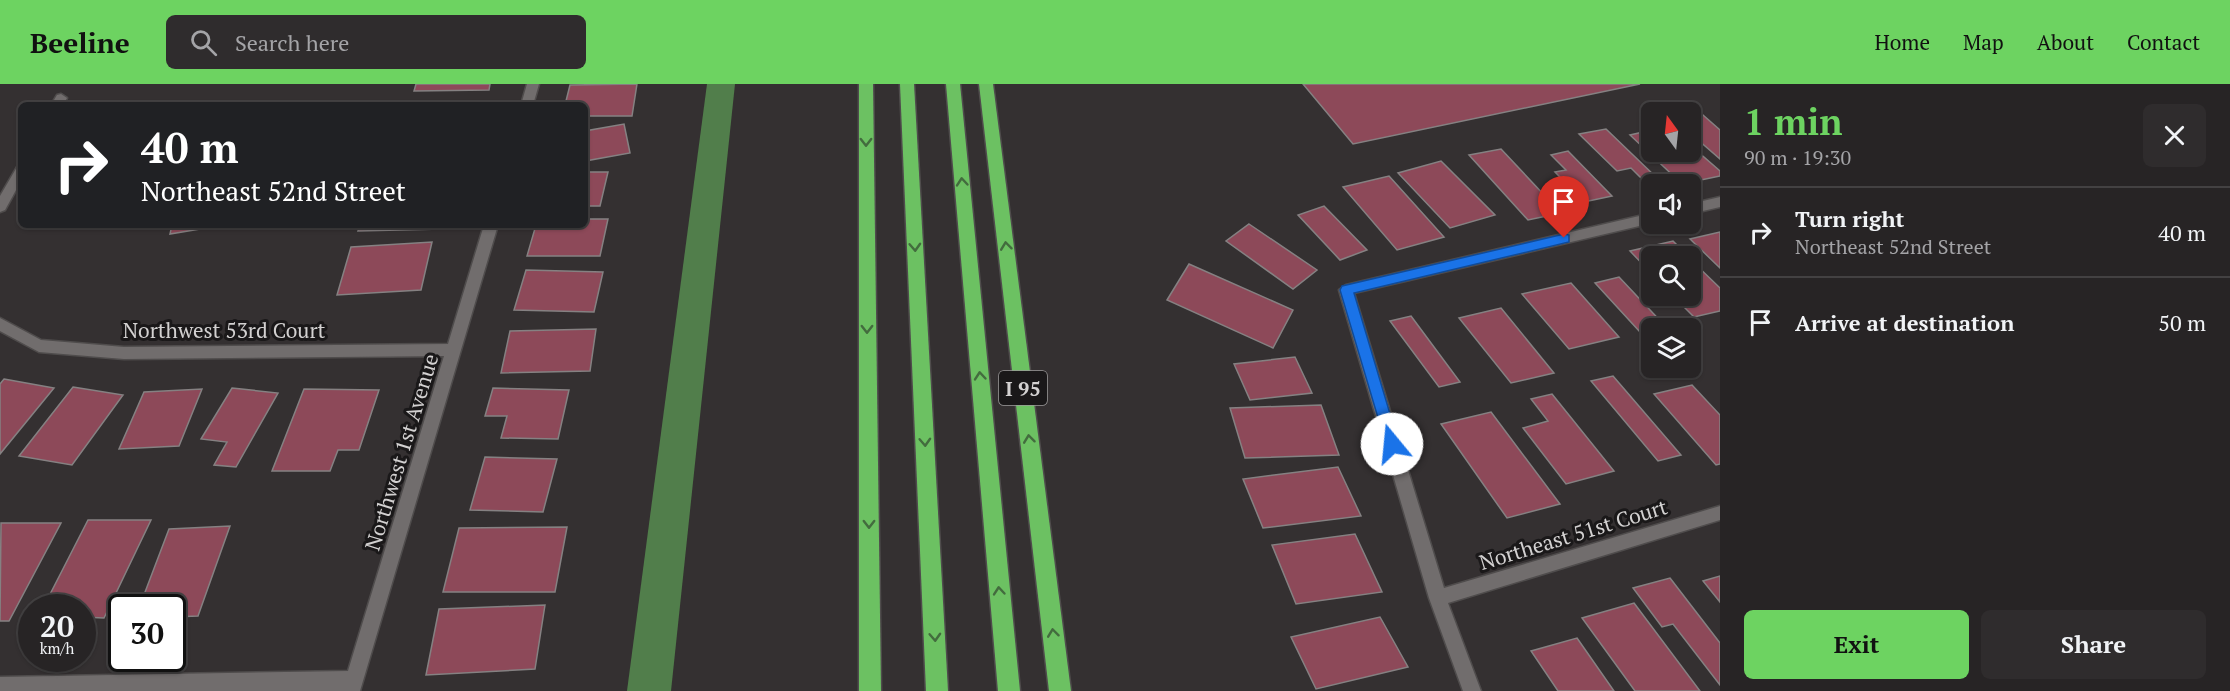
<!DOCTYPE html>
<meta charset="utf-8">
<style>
body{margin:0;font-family:"PT Serif",serif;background:#2f2c2d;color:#f1f3f6;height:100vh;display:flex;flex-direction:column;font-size:22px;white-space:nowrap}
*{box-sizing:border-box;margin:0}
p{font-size:20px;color:#a4a4a7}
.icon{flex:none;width:33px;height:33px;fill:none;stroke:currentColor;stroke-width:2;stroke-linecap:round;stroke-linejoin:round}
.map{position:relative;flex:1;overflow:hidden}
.side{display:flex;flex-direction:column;background:#272425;width:510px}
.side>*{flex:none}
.top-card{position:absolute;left:18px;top:18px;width:570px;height:126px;border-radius:9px;box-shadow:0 2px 4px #0004,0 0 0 2px #434142;background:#202124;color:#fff;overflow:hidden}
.needle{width:39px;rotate:345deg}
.fabs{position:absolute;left:1641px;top:18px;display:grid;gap:12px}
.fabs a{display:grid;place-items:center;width:60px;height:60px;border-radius:9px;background:#272425;box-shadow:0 2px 4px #0004,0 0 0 2px #434142;font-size:30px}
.speed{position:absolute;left:18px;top:510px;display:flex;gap:12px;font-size:30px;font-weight:700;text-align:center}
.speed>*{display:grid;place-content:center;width:78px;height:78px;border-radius:50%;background:#272425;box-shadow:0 2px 4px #0004,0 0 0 2px #434142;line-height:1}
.speed small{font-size:15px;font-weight:400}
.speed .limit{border:3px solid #111;border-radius:9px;background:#fff;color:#111}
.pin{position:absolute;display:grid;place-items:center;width:51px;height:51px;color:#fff;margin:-62px -26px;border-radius:50% 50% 50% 0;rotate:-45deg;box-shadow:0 0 6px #0007}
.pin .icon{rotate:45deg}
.me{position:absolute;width:66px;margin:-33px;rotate:343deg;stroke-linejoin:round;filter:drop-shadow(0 0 4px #0008)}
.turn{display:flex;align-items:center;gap:21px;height:126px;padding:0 24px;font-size:27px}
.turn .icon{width:78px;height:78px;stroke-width:2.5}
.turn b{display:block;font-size:42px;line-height:51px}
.round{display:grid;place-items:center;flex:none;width:63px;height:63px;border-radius:9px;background:#2f2c2d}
.headline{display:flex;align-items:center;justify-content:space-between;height:102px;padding:0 24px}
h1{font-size:36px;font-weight:800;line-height:45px;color:#6dd361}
.action{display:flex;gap:12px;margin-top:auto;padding:12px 24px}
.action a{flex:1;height:69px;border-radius:9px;background:#6dd361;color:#111;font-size:24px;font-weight:800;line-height:69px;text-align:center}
.action a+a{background:#2f2c2d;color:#f1f3f6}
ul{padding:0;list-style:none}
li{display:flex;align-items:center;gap:18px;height:90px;padding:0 24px;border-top:2px solid #434142}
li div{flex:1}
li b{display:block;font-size:22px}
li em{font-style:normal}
header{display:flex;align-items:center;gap:36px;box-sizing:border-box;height:84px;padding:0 30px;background:#6dd361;color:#111}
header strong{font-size:28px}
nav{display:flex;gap:33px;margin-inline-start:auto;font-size:21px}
.search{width:420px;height:54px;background:#2f2c2d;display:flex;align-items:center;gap:15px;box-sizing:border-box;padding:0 21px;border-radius:9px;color:#a4a4a7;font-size:22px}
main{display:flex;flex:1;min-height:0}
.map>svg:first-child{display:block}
</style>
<header>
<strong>Beeline</strong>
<div class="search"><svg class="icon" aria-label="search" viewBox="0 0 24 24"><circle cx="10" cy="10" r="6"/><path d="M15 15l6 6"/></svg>Search here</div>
<nav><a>Home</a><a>Map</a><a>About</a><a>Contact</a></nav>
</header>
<main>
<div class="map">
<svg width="1720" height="607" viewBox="0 0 1720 607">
<rect width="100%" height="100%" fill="#343031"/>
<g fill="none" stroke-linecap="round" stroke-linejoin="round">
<!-- canal -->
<path fill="#517e4b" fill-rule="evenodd" d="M707,0H735L671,607H627Z"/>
</g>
<!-- building -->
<g fill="#8d4959" stroke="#858182" stroke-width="1.5">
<path d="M416,0H490L489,6L414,7Z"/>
<path d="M637,0L632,32H585V21H565L570,1Z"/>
<path d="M1303,0H1640L1353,60Z"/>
<path d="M406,17H485L483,21H404Z"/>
<path d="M1703,31L1720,46V75L1690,49V34Z"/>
<path d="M624,40L630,69L585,77V47Z"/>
<path d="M1606,45L1657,94L1644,97L1631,84L1617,87L1579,50Z"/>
<path d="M1652,46V68H1690V61L1720,87V92L1682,100L1630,51Z"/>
<path d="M1501,65L1561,129L1528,136L1469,71Z"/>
<path d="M1568,67L1612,112L1584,118L1555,88L1566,86L1551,71Z"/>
<path d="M1441,77L1495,131L1450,144L1398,89Z"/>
<path d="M585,88H608L600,122H585Z"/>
<path d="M1389,92L1444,153L1397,166L1343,103Z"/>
<path d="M1324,122L1367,166L1340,176L1298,131Z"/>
<path d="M585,135H608L600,172H527L536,141H585Z"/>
<path d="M1249,140L1317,186L1293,205L1226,157Z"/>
<path d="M172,141H224L170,150Z"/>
<path d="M360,141H443L442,145L358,147Z"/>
<path d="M1720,148V184L1690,155Z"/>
<path d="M1673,157L1688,172H1652V190L1630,167Z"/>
<path d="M432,158L421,206L337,211L351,163Z"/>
<path d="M1690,175L1720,204V227L1694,233L1673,212H1690Z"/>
<path d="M1189,180L1293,226L1273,264L1167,216Z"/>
<path d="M526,186L603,188L594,228L514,226Z"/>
<path d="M1619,193L1667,244H1652V261L1595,199Z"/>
<path d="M1571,199L1619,253L1569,265L1522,210Z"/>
<path d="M1501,224L1554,289L1511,299L1459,234Z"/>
<path d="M1411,232L1460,298L1439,303L1390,237Z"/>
<path d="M596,245L590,287L501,289L510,247Z"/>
<path d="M1295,273L1312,309L1250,316L1234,280Z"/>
<path d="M1613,292L1681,371L1658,377L1591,297Z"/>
<path d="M4,295L54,304L0,370V300Z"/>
<path d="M1692,301L1720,331V380L1716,381L1654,310Z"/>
<path d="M73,303L123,311L72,381L19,372Z"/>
<path d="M232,304L278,309L236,383L214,381L227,358L201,355Z"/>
<path d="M493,304L569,306L558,355L501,354L507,332H485Z"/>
<path d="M202,305L179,362L119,365L144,308Z"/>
<path d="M304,305L379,306L359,366H338L330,387H272Z"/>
<path d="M1552,310L1614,387L1566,400L1523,344L1548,337L1531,315Z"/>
<path d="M1321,321L1339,371L1245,374L1230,324Z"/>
<path d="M1491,328L1560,420L1507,434L1441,340Z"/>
<path d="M485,373L557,375L543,428L470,426Z"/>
<path d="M1338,383L1361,432L1263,444L1243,395Z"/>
<path d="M88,436H151L104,534L82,533V524H43Z"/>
<path d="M1,439H61L9,537H0Z"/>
<path d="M230,442L198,532L172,533V524H139L169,445Z"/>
<path d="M567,443L555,508H443L459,444Z"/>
<path d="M1355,450L1382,508L1296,520L1272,461Z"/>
<path d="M1720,492V518L1703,497Z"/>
<path d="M1670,494L1720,559V601L1673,540L1662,543L1633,504Z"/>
<path d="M1634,519L1700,607H1635L1582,534Z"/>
<path d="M545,521L535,585L426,591L439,525Z"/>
<path d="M1380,533L1408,583L1316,605L1291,553Z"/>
<path d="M1577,554L1614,607H1558L1531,567Z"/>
</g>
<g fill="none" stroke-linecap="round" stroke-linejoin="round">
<defs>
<g id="lane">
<path d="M61,10L67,14L63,21H51L57,11Z"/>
<path d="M21,82V97L5,126L0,128V112L17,83Z"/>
</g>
<g id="street">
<path d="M527,0H539L533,21H521Z"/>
<path d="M1720,113V123L1690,130V120Z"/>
<path d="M1652,129V139L1354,209L1444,504L1720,422V436L1448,519L1481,607H1463L1429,514L1339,206L1346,201Z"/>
<path d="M484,141H498L360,607H0V593L348,587L444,272L124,275L39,268L0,247V234L41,256L124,263L448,260Z"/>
</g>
<g id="highway">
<path d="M859,0H873L881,607H859Z"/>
<path d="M900,0H914L948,607H926Z"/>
<path d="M946,0H960L1020,607H998Z"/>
<path d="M979,0H993L1071,607H1049Z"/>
</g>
</defs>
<!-- lane casing -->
<use href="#lane" stroke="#4f4c4c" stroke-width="3"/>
<!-- street casing -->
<use href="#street" stroke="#4f4c4c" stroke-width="3"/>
<!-- highway casing -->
<use href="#highway" stroke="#4f4c4c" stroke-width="3"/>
<!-- lane -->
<use href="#lane" fill="#716d6d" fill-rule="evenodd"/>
<!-- street -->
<use href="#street" fill="#716d6d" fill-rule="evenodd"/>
<!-- highway -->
<use href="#highway" fill="#6cc162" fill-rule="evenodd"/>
</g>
<!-- one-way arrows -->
<defs><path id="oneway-chevron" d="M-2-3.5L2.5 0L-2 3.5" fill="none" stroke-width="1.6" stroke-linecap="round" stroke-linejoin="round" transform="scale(1.5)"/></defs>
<g stroke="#436c3e">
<use href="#oneway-chevron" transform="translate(866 58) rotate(90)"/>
<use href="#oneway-chevron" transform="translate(962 98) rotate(-95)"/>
<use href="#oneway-chevron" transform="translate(1006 162) rotate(-97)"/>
<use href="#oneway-chevron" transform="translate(915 163) rotate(87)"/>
<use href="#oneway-chevron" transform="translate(867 245) rotate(90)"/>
<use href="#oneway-chevron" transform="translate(980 292) rotate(-95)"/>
<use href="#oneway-chevron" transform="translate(1029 355) rotate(-97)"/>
<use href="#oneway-chevron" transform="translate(925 358) rotate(87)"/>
<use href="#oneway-chevron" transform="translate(869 440) rotate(90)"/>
<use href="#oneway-chevron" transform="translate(999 507) rotate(-95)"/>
<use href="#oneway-chevron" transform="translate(1053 549) rotate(-97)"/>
<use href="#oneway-chevron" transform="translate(935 553) rotate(87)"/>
</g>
<!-- route -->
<path fill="#1a73e8" stroke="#114b97" stroke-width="1.5" d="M1564,150L1569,151V158L1354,209L1399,360L1397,364H1387L1340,206L1342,202Z"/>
<g text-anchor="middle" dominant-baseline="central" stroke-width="6" stroke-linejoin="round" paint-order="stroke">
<!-- shield labels -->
<rect fill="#1a1819" stroke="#9c9a9a" stroke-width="1.5" x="999" y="287" width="48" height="34" rx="4.5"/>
<g font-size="20" font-weight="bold" fill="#d3d1d1">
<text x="1023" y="304">I 95</text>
</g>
<!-- street labels -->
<g font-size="21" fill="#d3d1d1" stroke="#1a1819">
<text x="224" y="246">Northwest 53rd Court</text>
<text transform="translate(401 368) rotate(-73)">Northwest 1st Avenue</text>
<text transform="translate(1573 450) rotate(-17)">Northeast 51st Court</text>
</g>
</g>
</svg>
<div class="fabs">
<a><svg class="needle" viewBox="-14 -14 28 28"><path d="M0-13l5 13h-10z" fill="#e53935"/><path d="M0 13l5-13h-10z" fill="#a4a4a7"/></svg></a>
<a><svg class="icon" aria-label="sound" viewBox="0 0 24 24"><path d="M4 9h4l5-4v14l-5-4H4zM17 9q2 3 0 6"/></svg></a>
<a><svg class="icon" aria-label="search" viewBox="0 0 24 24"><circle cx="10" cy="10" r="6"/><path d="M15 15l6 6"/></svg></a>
<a><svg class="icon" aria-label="layers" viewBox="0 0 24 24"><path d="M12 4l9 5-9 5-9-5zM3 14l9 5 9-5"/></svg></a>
</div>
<div class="speed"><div>20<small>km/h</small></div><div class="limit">30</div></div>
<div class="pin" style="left:1564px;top:154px;background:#d93025"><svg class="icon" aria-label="arrive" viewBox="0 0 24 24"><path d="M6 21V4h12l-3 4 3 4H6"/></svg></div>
<svg class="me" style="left:1392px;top:360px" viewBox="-20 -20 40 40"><circle r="19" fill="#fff"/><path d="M0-13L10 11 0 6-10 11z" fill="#1a73e8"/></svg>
<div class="top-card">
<div class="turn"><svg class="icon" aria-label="right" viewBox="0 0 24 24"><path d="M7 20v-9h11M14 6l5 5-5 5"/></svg><div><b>40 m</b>Northeast 52nd Street</div></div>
</div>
</div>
<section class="side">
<div class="headline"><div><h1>1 min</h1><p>90 m · 19:30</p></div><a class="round"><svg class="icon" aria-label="close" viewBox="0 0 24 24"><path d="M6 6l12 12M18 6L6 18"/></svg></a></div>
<ul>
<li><svg class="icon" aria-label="right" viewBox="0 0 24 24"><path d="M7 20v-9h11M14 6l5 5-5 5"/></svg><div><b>Turn right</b><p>Northeast 52nd Street</p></div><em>40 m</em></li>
<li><svg class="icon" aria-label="arrive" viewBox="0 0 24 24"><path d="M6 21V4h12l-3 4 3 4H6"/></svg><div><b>Arrive at destination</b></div><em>50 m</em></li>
</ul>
<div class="action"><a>Exit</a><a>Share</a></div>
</section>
</main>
